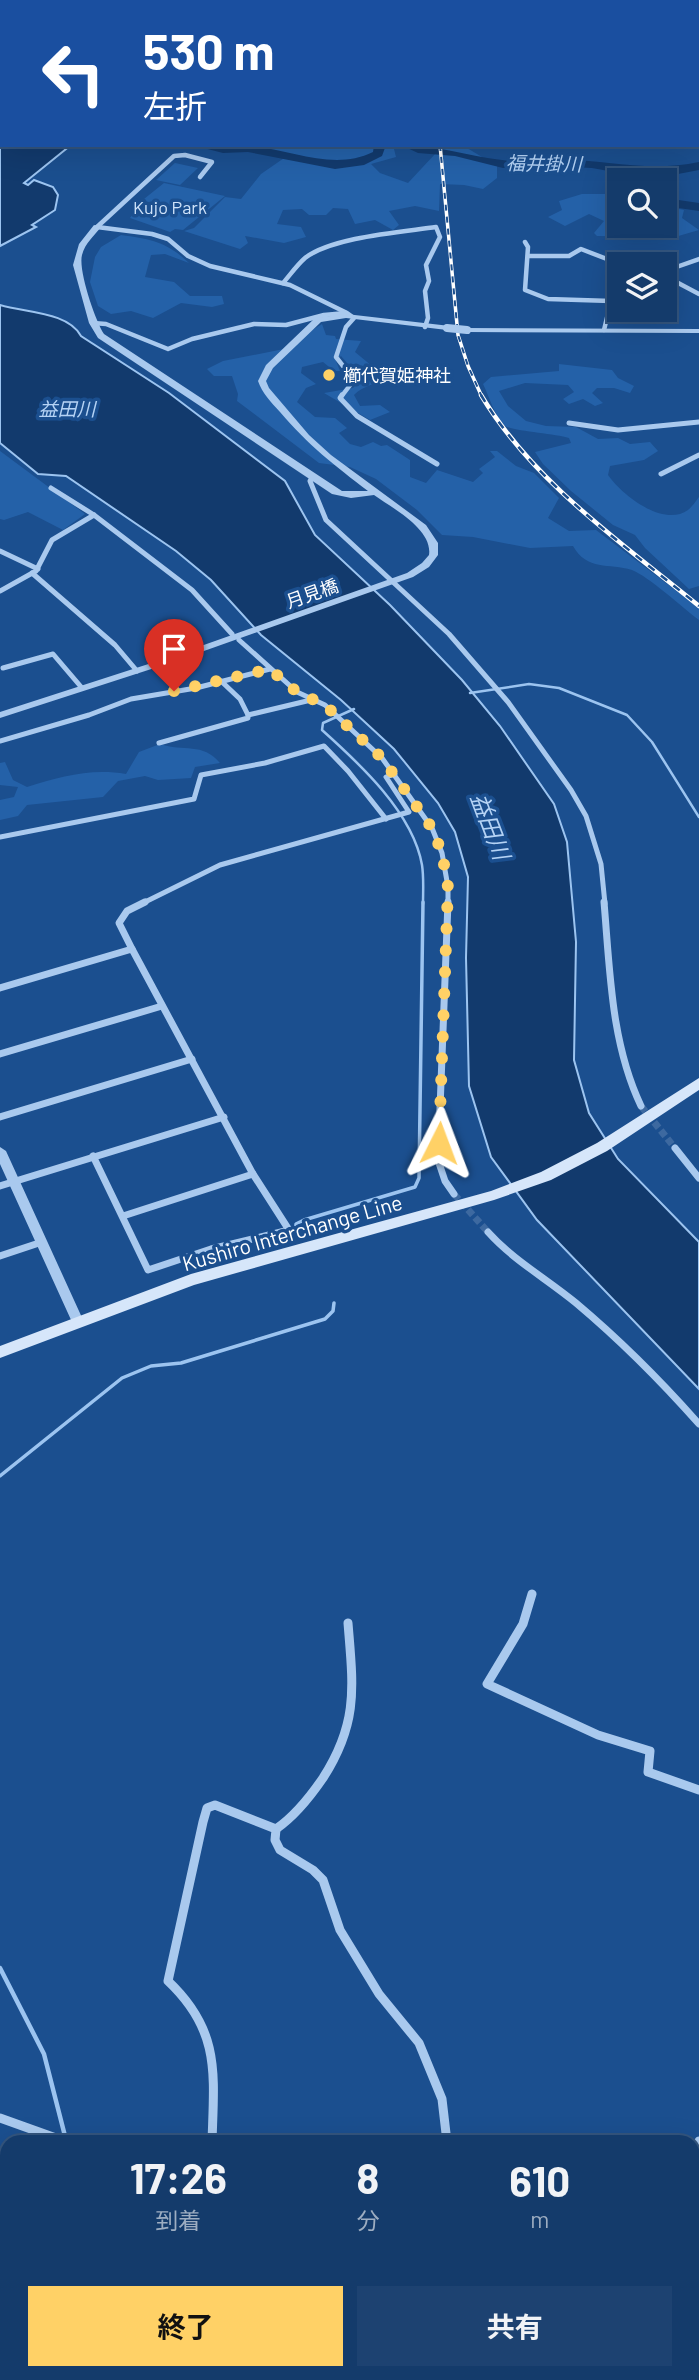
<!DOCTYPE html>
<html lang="ja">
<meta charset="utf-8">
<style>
body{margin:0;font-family:Barlow,"Noto Sans JP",sans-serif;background:#1d4271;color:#f1f3f6;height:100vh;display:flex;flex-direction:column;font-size:26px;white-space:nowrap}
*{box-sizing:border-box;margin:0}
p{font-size:23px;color:#9dadc1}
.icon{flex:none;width:38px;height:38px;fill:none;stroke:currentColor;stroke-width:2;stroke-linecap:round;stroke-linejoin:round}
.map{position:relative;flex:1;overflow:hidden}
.panel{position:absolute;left:0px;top:2135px;width:700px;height:245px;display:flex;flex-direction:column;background:#143b6b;border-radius:21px 21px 0 0;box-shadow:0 7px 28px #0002,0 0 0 2px #33557e}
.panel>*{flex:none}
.banner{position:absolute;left:0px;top:0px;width:700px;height:147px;box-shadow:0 7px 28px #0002,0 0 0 2px #33557e;background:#1a4fa0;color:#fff;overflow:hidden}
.controls{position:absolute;left:607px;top:168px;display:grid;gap:14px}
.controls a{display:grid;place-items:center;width:70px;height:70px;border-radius:0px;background:#143b6b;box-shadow:0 7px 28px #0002,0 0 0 2px #33557e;font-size:35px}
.pin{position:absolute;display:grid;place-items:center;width:60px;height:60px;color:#fff;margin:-72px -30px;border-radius:50% 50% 50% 0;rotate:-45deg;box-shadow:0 0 7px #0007}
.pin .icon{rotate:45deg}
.me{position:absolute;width:77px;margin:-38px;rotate:3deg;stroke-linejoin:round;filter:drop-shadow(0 0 5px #0008)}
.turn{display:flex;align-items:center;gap:24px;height:147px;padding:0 28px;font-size:32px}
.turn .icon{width:91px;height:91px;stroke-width:2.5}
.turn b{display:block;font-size:49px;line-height:60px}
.eta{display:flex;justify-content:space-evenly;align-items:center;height:119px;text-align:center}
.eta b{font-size:42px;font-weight:700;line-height:49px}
.primary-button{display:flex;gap:14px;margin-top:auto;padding:14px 28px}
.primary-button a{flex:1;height:80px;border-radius:0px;background:#ffd166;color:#111;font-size:28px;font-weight:700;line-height:80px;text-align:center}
.primary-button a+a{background:#1d4271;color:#f1f3f6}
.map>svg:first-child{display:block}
</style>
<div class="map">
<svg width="699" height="2380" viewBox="0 0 699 2380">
<rect width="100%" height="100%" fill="#1b4f8f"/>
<!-- green -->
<g fill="#2461a8">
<path d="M248,145H393L396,157L371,164L380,173L408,183L435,154L434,145H462L497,166V178L483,189L464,185L440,184L439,211L415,206L389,211L399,225L393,230L375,220L355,224L348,209L333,208L326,215H309L302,209L283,210L277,224L301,227L306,237L284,243L245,236L248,243L240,249L184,231L194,228L225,197L241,199L261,174L287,156Z"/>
<path d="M175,163L198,168L180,185L156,180Z"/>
<path d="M164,183L225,196L183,230L175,229L170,232L130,218L144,199Z"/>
<path d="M582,194H619L620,226H665V206L684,210L682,218L699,230L675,237L597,236L594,233L604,221L589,214L565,226L548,217L562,210L559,201Z"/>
<path d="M121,235C151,239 167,242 189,263L165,254L151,255L145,277L174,282L190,296H222L224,304L212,307L181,303L153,318L131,311L111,314L98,306L90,282L95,257L101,247Z"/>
<path d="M322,324L326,335L335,336L336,339L361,341L355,352L384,376C376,386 363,385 354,395L360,406L380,405L390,412L370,420L324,393L353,388L364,376L361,371L353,370L341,356L336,361L340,371H334L323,362L302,367L301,373L316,384L306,388L297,402L315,417L335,418L347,428L339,433L350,444L361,447L373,442L381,446L387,445L410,460V477L426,483L437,470L473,482L483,473L479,469L495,457L490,451H497L516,466L534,473L559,498L548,518L569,531L596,530L699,608V620C683,608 648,576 632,570C609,563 587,571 573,546L530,548L473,537L442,535L417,510L376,479L350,467L319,463L237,401L238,394L232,376H214L207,369L223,361L294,347L309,332Z"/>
<path d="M559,364L612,370L618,378L634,386L630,393L614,388H597L592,393L603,403L595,406L583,399L569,404L563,399L574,392L568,385L525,383L499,391L508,406L526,421L546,426L576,427L598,439L618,438L630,444L650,442L658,451L644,460L610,466L608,475C621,494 663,528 688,510C692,507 696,501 699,497V586L689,589L645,548L635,535L613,525L571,491L543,464L535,452L571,443L569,438C554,433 509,431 504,425C494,415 489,396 483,384L491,377L559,371Z"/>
<path d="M0,451L85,514L63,530L28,512L4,520L0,519Z"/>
<path d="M160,744C183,752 203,742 220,763L195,767L191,778L158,780L145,776L118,781L103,797L27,805L18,816L0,820V800L14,797L18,787L0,785V763L5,762L13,780L27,787C60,777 90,768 126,774L139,752Z"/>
</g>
<!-- water -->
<g fill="#123a6d" stroke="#9cc4f0" stroke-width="2">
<path d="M0,0H449L2,2V145H71L24,183L28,185L34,180L53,187L58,195L55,210L32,225L36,227L0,246Z"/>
<path d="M0,305C27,313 68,312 81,336L169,393L285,481L315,535L390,605L462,680L500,726L554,804L567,842L576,942L574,1060L589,1113L618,1159L699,1242V1389L537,1220L491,1157L469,1086L466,958L468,877L455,832L438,803L394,749L341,700L261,635L211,580L176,551L66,476L38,474L0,443Z"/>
</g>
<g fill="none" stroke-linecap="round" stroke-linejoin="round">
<!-- stream-far2 -->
<g stroke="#9cc4f0" stroke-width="2.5">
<path d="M470,693L529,684L559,688L627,715L652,742L699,817"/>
<path d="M354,709L323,723L322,730C360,764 413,813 422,865C424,878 423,891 423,904"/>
</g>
<!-- stream-far1 -->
<g stroke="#9cc4f0" stroke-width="3.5">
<path d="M296,1233V1224L304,1220L415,1187L419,1178L423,902"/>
<path d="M0,1476L122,1378L151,1366L181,1363L325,1319L333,1311L334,1303"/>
</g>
<!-- stream -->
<g stroke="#9cc4f0" stroke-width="4.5">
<path d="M0,1968L44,2054L66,2140"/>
<path d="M104,2373L105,2380"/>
</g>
<!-- river -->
<g fill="#123a6d" fill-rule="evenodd">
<path d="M192,145C211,145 230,144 248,146C290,148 332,172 373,152L374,145H386L382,156L364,165L335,169L248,152L223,153Z"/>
<path d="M401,145C437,145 467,156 502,160C521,163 541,158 561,159C608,161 652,172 699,162V170L673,175L625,174L592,168L550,166L503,168L455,156L418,153Z"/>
<path d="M665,198L699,203V211L665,206Z"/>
</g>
<!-- minor-tunnel -->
<g stroke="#3d69a0" stroke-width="7" stroke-dasharray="7 3.5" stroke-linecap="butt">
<path d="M641,1106L675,1148"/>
<path d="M454,1194L488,1232"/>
</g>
<!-- minor-far3 -->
<g stroke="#a9c9ee" stroke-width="4.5">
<path d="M698,71L699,79"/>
<path d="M97,227L152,234L168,239L188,256L210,266L290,285L347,313L354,318L346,327L336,357L354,380L341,397"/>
<path d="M97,227L174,156L185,155L212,162L200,177"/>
<path d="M525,242L528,247L525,290L548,299L611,301"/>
<path d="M528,256H569L581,249L612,261L633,264"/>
<path d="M665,271L699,259"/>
<path d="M665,276L699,294"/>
<path d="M283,283C290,275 297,265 305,258C332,237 402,232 436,227L440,237L426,265L429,281L425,291L428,318L425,327"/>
<path d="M93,323L106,324L168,349L192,339L254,324L286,325L324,315L346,313"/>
<path d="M604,330L611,301L620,289"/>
</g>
<!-- minor-far2 -->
<g stroke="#a9c9ee" stroke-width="5">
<path d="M342,395L340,398L357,416L437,464"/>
<path d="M569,423L618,430L699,422"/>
<path d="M661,474L699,455"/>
<path d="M312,478L310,481L326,520L449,634L508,702L571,790L586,816L601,864L605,904"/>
<path d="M51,488L94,515L192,590L232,634"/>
<path d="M0,551L38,569"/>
<path d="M32,573L115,645L137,671"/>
<path d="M0,591L36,571L52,540L94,515"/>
<path d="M239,640L297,692L325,705L382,758L432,828L442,853L448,887V904"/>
<path d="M170,660L176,670L174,691"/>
<path d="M3,668L53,654L82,688"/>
<path d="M221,681L240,699L248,715L311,700"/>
<path d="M0,741L89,715L131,699L196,688L270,669"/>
<path d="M159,743L248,718V715"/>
<path d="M0,837L194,799L201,775L265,763L324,746L348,771L386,819"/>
<path d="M141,904L220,865L409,812L386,777L395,774"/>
</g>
<!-- minor-far1 -->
<g stroke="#a9c9ee" stroke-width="7">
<path d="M448,902L438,1160L445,1181L454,1194"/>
<path d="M604,902C610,971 611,1043 641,1106"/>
<path d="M132,949L119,923L127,911L145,902"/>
<path d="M0,988L132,949L253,1174L289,1230L211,1249L148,1270L93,1156"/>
<path d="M0,1054L162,1006"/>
<path d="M0,1117L192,1059"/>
<path d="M675,1148L699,1178"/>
<path d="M0,1186L224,1117"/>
<path d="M123,1216L253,1174"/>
<path d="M488,1232C513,1260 547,1279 576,1303C620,1340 661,1381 699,1424"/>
<path d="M0,1256L42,1242"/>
</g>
<!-- minor -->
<g stroke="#a9c9ee" stroke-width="9">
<path d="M532,1594L523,1624L487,1684L598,1735L650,1751L648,1772L699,1790"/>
<path d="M276,1829C295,1816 310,1797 323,1778C359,1722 353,1686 348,1623"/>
<path d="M0,2118L67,2142"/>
<path d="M212,2142C214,2074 221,2031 168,1981L203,1822L207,1808L215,1805L276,1829L275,1840L280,1850L313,1870L323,1880L340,1930L379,1994L419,2043L442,2099L447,2142"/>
<path d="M693,2153L699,2141"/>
<path d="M693,2254L699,2258"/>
</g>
<!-- tertiary -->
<g fill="#a9c9ee" fill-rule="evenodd">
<path d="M94,225L101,227C94,236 85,243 82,255C78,270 95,320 104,334L342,491H368C334,465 308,445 280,412C271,402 262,393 258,381L266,365L315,318L346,314L450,326L451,328L447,330L346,318L321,322L273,368L266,381L269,388L309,435L331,455L426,525L438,543V555L429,567L413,577L173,662L0,718V712L167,658L407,573L422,563L429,555C433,529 392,508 374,495L351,498L332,494L98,338L89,323L73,265L79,244Z"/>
<path d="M464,328L699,329V333L467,332H464Z"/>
<path d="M0,1147L6,1151L84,1322L83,1326H73L72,1322L0,1164Z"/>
</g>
<!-- secondary -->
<path fill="#d6e6fa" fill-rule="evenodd" d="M699,1078V1090L607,1151L551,1180L494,1200L194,1285L0,1358V1346L191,1274L491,1191L541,1172L597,1143Z"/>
<defs>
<g id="rail-far1">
<path d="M492,2L495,0"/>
<path d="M440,145L458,335L468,366L482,397"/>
</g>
<path id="rail" d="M481,395C533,482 622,543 699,606"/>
</defs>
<!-- rail-far1 casing -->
<use href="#rail-far1" stroke="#fff" stroke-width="3.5"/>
<!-- rail casing -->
<use href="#rail" stroke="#fff" stroke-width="4.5"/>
<!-- rail-far1 -->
<use href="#rail-far1" stroke="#1b4f8f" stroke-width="2" stroke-dasharray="6" stroke-linecap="butt"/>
<!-- rail -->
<use href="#rail" stroke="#1b4f8f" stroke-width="2.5" stroke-dasharray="8" stroke-linecap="butt"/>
<!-- tertiary-bridge -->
<path stroke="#a9c9ee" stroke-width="8" d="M447,328L467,330"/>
</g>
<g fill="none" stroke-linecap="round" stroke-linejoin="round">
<!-- route -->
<path stroke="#ffd166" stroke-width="12" stroke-dasharray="0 21.6" d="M174,691L270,669L297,692L325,705L382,758L432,828L442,853L448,887L439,1143"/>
</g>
<!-- markers -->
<circle fill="#ffd166" stroke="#1b4f8f" stroke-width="2.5" cx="329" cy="375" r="7"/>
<g text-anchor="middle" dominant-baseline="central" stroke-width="7" stroke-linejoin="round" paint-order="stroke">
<!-- far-park labels -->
<g font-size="18" fill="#cfe3fa" stroke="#1b4f8f">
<text x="170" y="207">Kujo Park</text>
</g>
<!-- far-poi labels -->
<g font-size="18" fill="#fff" stroke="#1b4f8f" text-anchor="start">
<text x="343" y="375">櫛代賀姫神社</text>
</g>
<!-- far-street labels -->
<g font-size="18" fill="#fff" stroke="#1b4f8f">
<text transform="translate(312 593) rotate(-19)">月見橋</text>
</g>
<!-- far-water labels -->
<g font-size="19" font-style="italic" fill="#b5d3f5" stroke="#1b4f8f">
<text transform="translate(544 163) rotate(1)">福井掛川</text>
<text x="67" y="408">益田川</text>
</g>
<!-- street labels -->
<g font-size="21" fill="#fff" stroke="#1b4f8f">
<text transform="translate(292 1232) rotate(-16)">Kushiro Interchange Line</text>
</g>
<!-- water labels -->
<g font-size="23" font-style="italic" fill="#b5d3f5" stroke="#1b4f8f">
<text transform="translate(491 826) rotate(69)">益田川</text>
</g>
</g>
</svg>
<div class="controls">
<a><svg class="icon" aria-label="search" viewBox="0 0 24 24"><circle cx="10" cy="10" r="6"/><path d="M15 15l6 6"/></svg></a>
<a><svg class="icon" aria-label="layers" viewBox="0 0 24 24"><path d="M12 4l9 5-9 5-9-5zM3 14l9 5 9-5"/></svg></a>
</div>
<div class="pin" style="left:174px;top:691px;background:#d93025"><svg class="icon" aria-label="arrive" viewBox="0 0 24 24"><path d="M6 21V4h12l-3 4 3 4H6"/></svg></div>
<svg class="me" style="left:439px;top:1143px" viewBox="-20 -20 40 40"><path d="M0-17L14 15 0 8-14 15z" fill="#ffd166" stroke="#fff" stroke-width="4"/></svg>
<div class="banner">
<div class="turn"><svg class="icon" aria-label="left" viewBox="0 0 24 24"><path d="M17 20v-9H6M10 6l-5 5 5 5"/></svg><div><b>530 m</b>左折</div></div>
</div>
<section class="panel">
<div class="eta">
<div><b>17:26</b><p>到着</p></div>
<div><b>8</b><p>分</p></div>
<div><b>610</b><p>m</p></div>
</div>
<div class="primary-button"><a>終了</a><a>共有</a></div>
</section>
</div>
